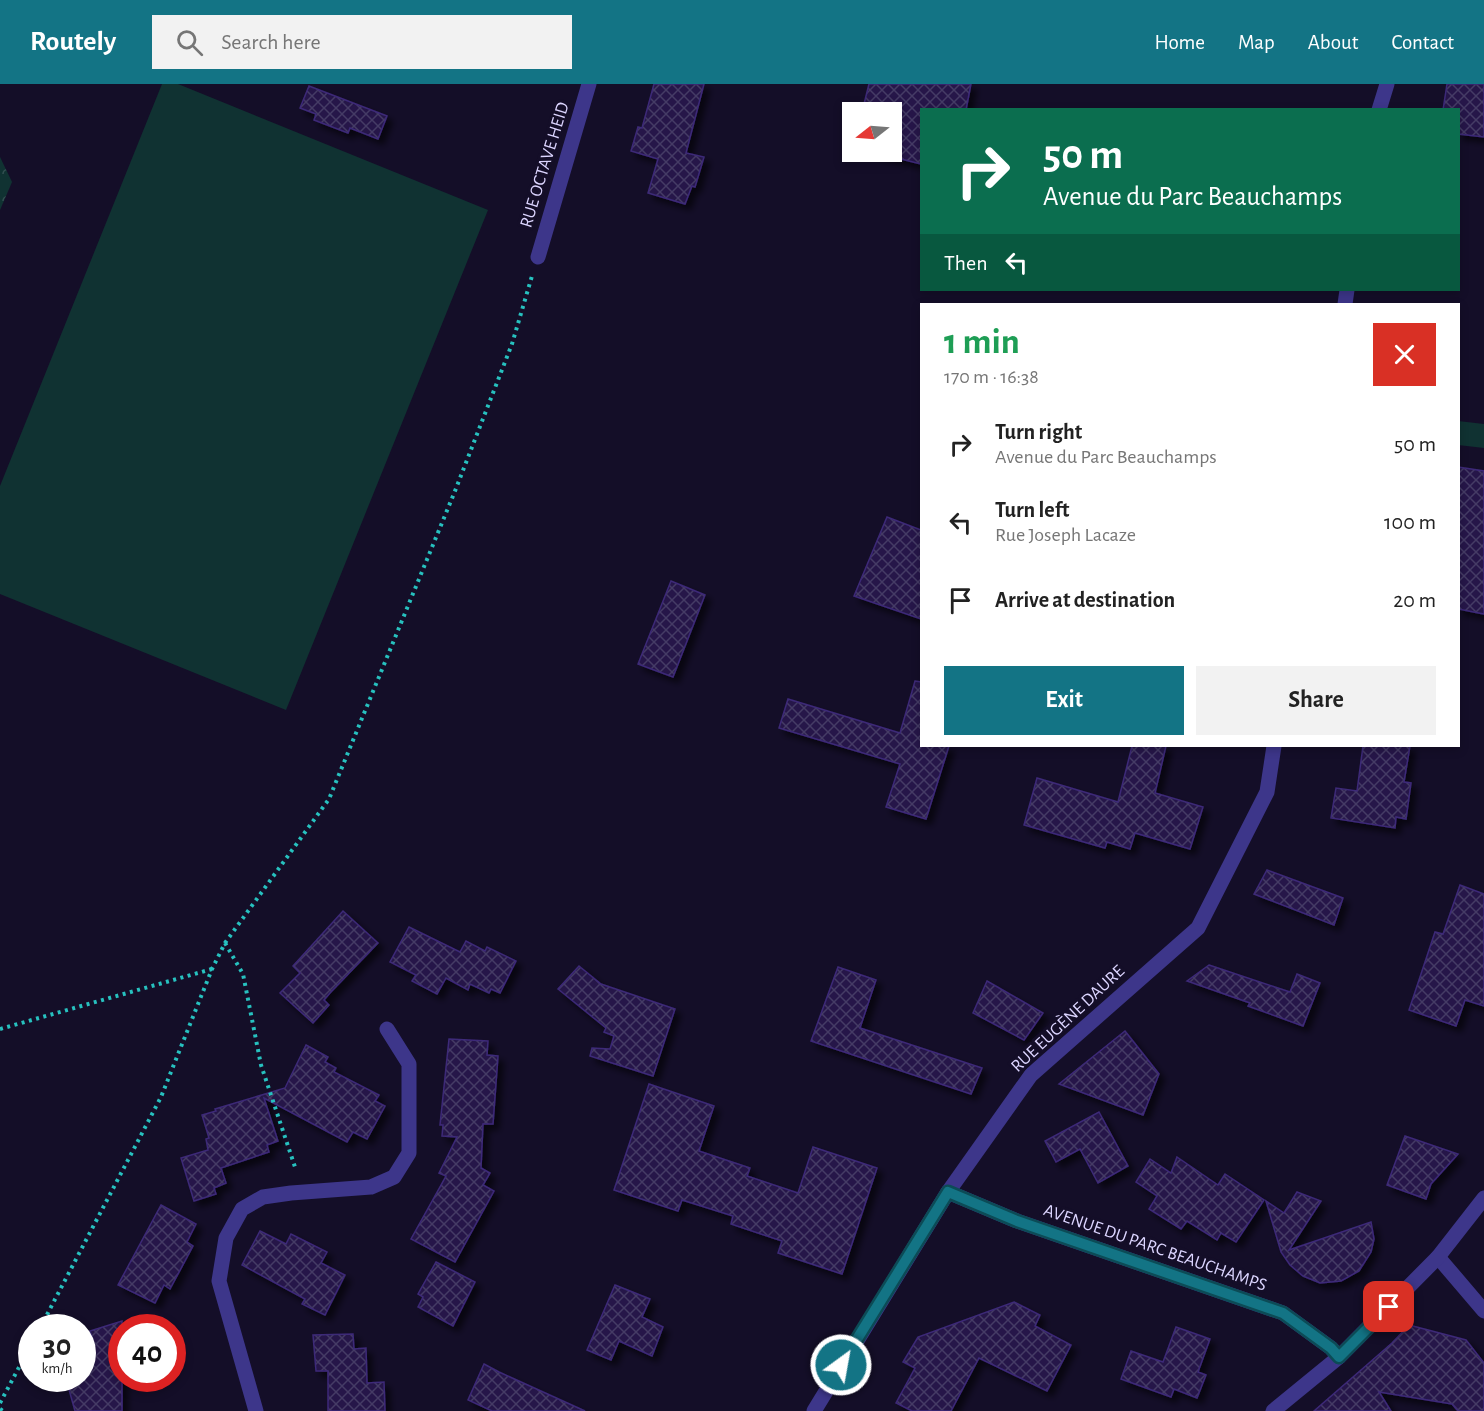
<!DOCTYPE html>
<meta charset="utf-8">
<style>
body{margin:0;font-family:"Alegreya Sans",sans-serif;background:#f2f2f2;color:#222;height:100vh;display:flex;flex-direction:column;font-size:22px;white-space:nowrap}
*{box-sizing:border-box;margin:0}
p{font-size:20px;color:#767676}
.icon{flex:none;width:33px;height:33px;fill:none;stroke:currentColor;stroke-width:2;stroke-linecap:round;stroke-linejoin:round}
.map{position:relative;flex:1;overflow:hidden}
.sheet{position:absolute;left:920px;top:219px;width:540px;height:444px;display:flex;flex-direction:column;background:#fff;border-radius:0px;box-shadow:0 3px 9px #0003}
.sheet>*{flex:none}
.hud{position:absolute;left:920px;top:24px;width:540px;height:183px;border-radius:0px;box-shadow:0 3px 9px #0003;background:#0b6e4f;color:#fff;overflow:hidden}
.needle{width:39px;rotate:253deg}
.tools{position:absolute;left:842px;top:18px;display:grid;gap:12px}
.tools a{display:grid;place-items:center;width:60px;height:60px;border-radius:0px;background:#fff;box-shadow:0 3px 9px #0003;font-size:30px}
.speed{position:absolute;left:18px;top:1230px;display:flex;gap:12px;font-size:30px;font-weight:700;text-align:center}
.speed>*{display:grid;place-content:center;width:78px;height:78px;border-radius:50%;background:#fff;box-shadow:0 3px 9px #0003;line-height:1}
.speed small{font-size:15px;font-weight:400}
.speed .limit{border:9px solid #d22;background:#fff;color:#111}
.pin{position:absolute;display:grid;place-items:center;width:51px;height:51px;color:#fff;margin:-26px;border-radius:12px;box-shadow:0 3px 9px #0006}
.me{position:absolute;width:66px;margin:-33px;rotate:32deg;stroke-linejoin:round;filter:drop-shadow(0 0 4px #0008)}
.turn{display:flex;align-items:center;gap:21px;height:126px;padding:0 24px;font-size:27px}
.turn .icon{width:78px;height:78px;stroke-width:2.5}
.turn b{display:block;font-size:42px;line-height:51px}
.then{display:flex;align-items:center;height:57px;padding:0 24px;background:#0003;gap:12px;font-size:22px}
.round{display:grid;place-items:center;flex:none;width:63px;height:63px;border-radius:0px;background:#f2f2f2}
.head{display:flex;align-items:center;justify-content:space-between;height:102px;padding:0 24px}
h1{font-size:36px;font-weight:700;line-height:45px;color:#1e9e55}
.action{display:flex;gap:12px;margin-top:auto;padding:12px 24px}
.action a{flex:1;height:69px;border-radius:0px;background:#137485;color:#fff;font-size:24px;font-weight:700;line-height:69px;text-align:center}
.action a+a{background:#f2f2f2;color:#222}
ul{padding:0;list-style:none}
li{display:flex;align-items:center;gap:18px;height:78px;padding:0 24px}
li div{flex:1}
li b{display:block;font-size:22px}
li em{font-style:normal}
header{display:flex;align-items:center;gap:36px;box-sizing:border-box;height:84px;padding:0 30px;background:#137485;color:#fff}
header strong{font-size:28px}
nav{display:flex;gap:33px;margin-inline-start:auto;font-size:21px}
.search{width:420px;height:54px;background:#f2f2f2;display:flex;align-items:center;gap:15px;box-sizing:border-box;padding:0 21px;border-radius:0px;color:#767676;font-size:22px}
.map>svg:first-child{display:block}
</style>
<header>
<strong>Routely</strong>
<div class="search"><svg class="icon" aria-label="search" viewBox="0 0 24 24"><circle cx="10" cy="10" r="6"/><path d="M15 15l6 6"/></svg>Search here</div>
<nav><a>Home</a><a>Map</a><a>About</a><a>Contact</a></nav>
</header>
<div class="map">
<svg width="1484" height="1327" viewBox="0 0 1484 1327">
<defs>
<pattern id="forest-crowns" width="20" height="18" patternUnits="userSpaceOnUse" patternTransform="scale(1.5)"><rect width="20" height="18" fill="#103232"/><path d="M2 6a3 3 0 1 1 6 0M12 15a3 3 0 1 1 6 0" fill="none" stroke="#324f51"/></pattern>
<pattern id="building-cross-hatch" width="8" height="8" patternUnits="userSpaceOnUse" patternTransform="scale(1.5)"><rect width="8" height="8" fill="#25194a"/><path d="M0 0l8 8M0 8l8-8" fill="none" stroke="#443a65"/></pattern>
<filter id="shadow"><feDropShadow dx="5.5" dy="5.5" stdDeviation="3" flood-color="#0009"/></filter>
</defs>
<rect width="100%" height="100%" fill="#140e28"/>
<!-- forest -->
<path fill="url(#forest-crowns)" d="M0,73L12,98L0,126Z"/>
<!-- pitch -->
<g fill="#103232">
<path d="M162,0H178L488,126L286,626L0,510V402Z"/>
<path d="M1458,337L1484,340V364L1458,361Z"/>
</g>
<!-- building -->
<g fill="url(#building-cross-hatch)" stroke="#3d2978" stroke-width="1.5" filter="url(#shadow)">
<path d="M654,0H704L686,69L704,73L695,103L692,102L685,120L648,109L658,75L631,67L638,43L642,44Z"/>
<path d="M869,0H971L966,26H921V80L873,68H891V28H862Z"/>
<path d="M1447,0H1484V53L1458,50V26H1443Z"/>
<path d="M309,2L387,32L378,55L350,44L348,49L314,36L316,30L300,24Z"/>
<path d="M1458,383L1484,387V530L1458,525Z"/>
<path d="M887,433L921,446V535L854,512Z"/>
<path d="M671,497L705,511L673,593L638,580Z"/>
<path d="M915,597L921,598V662H949L926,735L886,723L900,680L779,644L788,615L900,649Z"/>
<path d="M1132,662H1166L1155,709L1203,723L1190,765L1135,749L1130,765L1107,758L1105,764L1024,741L1037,694L1118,718Z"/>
<path d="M1363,662H1410L1404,698L1411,699L1406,735L1396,733L1395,744L1331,734L1336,704L1357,707Z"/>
<path d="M1267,786L1343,814L1334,841L1254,810Z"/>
<path d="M1460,801L1484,810V922L1465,916L1456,942L1409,926L1435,848L1443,850Z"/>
<path d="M343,827L378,859L330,909L324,916L329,921L313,939L280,909L300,889L293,882Z"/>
<path d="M409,843L460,868L466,857L485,867L487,863L516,877L500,909L491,905L489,909L470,900L468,906L446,894L437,910L412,897L416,891L390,878Z"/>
<path d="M1209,881L1290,908L1297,890L1320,899L1303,942L1248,922L1250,919L1187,897Z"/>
<path d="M579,882L601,900L675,925L653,992L590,972L592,964L610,965L614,952L604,948L606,944L558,905Z"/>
<path d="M838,883L876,896L860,944L982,984L971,1010L811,957Z"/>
<path d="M987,897L1043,929L1024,956L973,929Z"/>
<path d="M1125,947L1159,990L1143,1031L1059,1000Z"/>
<path d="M449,955L488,957L487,971L498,972L493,1040H483L481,1084L490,1089L483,1101L494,1107L455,1178L411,1155L446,1092L439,1089L457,1053L442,1052L443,1041H440Z"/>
<path d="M306,961L328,973L325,978L336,984L334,988L379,1011L375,1017L385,1022L367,1055L353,1048L347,1058L264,1014L278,1057L267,1061L269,1068L221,1084L226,1099L214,1104L216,1110L194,1117L181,1074L208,1066L206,1055L209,1054L202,1031L216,1027L215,1025L285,1004Z"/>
<path d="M649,1000L714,1022L699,1067L750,1084L747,1092L798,1109L813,1063L877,1084L842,1190L778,1169L782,1157L731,1140L733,1132L682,1116L678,1127L614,1106Z"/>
<path d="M1099,1028L1128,1082L1098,1099L1080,1065L1056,1078L1045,1057Z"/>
<path d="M1405,1052L1458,1070L1431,1100L1426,1115L1387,1101Z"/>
<path d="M1177,1073L1218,1101L1225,1090L1264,1116L1236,1158L1221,1149L1217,1156L1187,1137L1181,1145L1149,1125L1157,1112L1136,1098L1150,1075L1171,1089Z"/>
<path d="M1297,1108L1321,1117L1289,1166L1371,1138L1374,1155L1371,1168L1359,1187L1341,1197L1320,1199L1303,1192L1290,1181L1281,1168L1266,1117L1284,1129Z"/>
<path d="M161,1121L196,1140L187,1158L193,1162L170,1205L164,1201L155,1219L118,1201Z"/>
<path d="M260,1147L286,1160L291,1150L327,1168L321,1179L345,1191L325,1231L302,1220L305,1215L242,1181Z"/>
<path d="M436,1178L475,1198L453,1242L418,1223L423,1213L418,1210Z"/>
<path d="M615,1201L650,1215L642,1233L663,1243L652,1272L619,1257L611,1276L587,1266Z"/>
<path d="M1014,1218L1040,1231L1035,1242L1071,1261L1047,1307L979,1274L951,1327H912L896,1319L915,1284L903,1278L918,1253Z"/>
<path d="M122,1237V1327H75L68,1302L79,1299L77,1294H82V1260L93,1257L90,1247Z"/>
<path d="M1409,1241L1466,1256L1484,1279V1327H1458L1452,1320L1379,1308L1391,1327H1314L1392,1259Z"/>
<path d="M1176,1243L1210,1255L1198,1288L1206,1291L1197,1314L1174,1305L1171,1313L1121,1295L1131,1267L1163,1278Z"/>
<path d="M353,1250L354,1265L366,1264L367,1299L384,1298L385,1327H328V1287H316L313,1251Z"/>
<path d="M484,1280L499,1288L585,1327H492L468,1316Z"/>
</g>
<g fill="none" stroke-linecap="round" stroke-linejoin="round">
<!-- path -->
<g stroke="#27c1bf" stroke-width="4" stroke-dasharray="3 4.5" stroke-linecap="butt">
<path d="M225,859L243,890L261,981L296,1086"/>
<path d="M0,945L212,885"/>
<path d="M40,1244L161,1013L212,885L225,859L329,715L455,407L512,260L532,192"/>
<path d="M0,1319L32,1259"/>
<path d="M0,1325L3,1327"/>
</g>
<!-- minor -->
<g stroke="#3d368a" stroke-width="15">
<path d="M1379,26L1387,0"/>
<path d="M538,173L589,0"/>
<path d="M1345,220L1347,206"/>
<path d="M948,1108L1017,1137L1283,1229L1331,1264L1339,1273"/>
<path d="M1438,1173L1484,1227"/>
<path d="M256,1327L219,1197L226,1154L242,1125L263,1113L291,1109L371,1103L394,1093L409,1069V980L387,945"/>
<path d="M814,1327L948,1108L1031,991L1198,844L1267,708L1274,662"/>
<path d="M1273,1327L1339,1273L1438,1173L1484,1114"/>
</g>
</g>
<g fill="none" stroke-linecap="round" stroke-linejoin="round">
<defs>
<path id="route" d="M841,1281L948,1108L1017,1137L1283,1229L1331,1264L1339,1273L1389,1223"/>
</defs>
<!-- route casing -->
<use href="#route" stroke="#0c4b56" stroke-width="15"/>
<!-- route -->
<use href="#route" stroke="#137485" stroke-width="10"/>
</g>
<g text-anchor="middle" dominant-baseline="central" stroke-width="6" stroke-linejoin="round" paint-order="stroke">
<!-- street labels -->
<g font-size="18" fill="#dcd5ff" stroke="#140e28">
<text transform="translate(545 81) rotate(-73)">RUE OCTAVE HEID</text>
<text transform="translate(1068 935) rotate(-43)">RUE EUGÈNE DAURE</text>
<text transform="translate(1155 1164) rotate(19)">AVENUE DU PARC BEAUCHAMPS</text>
</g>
</g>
</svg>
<div class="tools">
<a><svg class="needle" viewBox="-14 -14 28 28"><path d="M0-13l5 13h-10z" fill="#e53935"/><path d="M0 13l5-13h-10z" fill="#767676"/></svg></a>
</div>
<div class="speed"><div>30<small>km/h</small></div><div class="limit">40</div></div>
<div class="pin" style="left:1389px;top:1223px;background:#d93025"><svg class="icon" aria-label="arrive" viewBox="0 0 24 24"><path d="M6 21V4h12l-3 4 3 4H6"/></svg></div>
<svg class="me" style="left:841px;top:1281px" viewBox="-20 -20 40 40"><circle r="17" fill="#137485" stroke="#fff" stroke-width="3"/><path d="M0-11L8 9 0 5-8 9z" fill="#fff"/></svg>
<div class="hud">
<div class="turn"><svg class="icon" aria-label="right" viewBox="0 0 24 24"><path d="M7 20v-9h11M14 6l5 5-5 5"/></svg><div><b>50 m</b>Avenue du Parc Beauchamps</div></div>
<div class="then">Then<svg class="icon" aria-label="left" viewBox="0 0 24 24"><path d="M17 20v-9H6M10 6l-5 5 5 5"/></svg></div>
</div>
<section class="sheet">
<div class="head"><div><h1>1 min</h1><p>170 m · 16:38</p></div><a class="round" style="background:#d93025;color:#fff"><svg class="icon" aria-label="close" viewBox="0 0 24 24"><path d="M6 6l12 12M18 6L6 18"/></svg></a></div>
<ul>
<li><svg class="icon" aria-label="right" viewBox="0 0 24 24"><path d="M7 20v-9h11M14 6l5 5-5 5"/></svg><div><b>Turn right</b><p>Avenue du Parc Beauchamps</p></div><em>50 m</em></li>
<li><svg class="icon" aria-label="left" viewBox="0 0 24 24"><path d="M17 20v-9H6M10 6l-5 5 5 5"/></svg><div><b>Turn left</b><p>Rue Joseph Lacaze</p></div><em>100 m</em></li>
<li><svg class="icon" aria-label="arrive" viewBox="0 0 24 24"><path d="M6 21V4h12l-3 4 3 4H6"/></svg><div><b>Arrive at destination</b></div><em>20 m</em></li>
</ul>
<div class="action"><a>Exit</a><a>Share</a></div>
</section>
</div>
